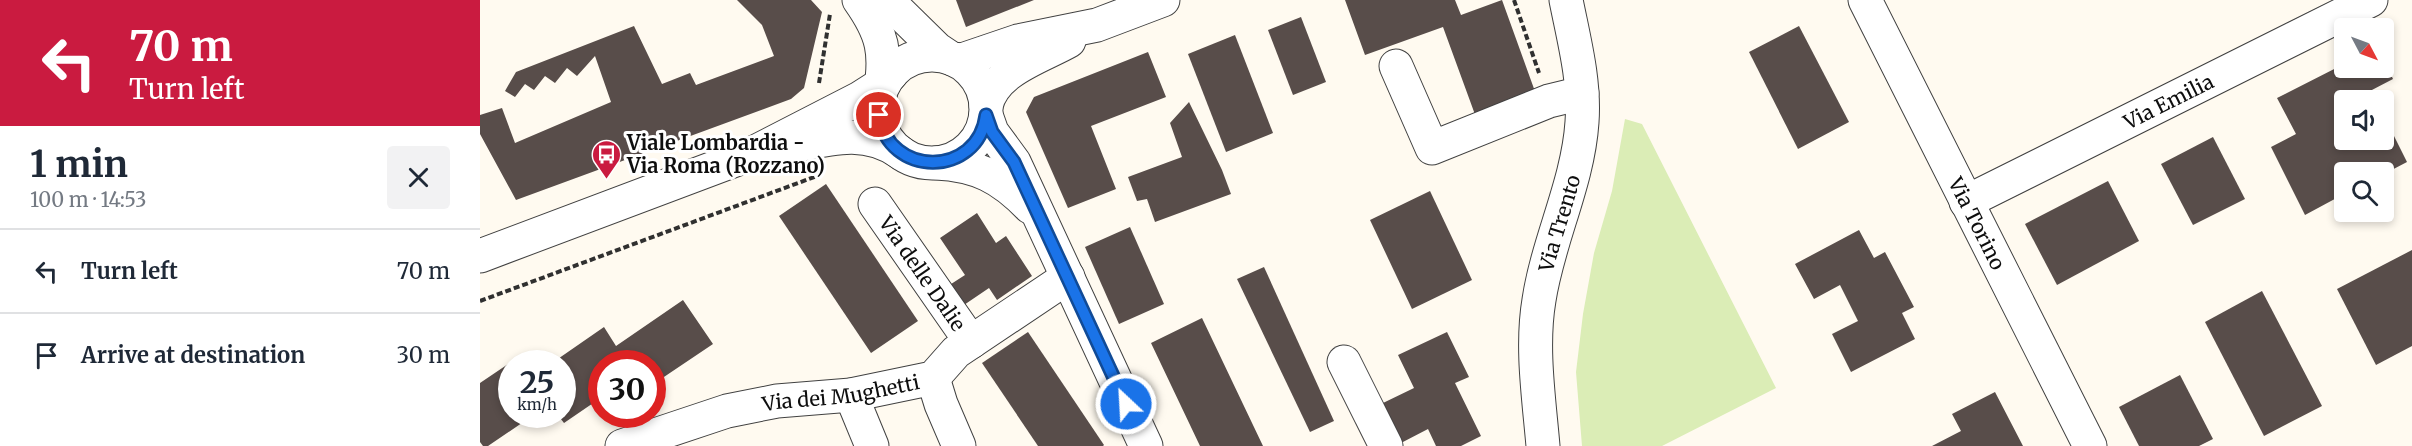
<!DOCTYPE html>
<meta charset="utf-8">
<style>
body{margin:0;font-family:Merriweather,serif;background:#f2f2f3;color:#1f2937;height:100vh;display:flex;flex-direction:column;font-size:22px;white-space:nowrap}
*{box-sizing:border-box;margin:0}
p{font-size:20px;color:#747a83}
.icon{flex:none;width:33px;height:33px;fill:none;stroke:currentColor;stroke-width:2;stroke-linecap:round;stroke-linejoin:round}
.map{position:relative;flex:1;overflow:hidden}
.details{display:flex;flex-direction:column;background:#fff;width:480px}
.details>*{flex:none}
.banner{background:#ca1b40;color:#fff;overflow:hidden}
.needle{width:39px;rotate:131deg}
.tools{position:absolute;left:1854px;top:18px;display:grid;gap:12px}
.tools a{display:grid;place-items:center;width:60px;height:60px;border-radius:6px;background:#fff;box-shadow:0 3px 9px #0003;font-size:30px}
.speed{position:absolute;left:18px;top:350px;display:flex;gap:12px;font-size:30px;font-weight:700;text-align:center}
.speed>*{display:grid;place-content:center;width:78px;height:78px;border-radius:50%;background:#fff;box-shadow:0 3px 9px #0003;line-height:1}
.speed small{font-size:15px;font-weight:400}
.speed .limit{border:9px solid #d22;background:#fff;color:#111}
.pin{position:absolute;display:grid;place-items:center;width:51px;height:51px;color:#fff;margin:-26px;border:3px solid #fff;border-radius:50%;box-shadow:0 2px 6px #0007}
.me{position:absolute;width:66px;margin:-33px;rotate:335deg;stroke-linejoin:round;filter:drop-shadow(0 0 4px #0008)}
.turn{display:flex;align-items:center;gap:21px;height:126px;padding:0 30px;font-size:27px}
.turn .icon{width:78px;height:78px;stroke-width:2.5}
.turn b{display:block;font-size:42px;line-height:51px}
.round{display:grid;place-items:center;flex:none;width:63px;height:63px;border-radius:6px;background:#f2f2f3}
.overview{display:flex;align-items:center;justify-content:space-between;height:102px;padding:0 30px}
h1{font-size:36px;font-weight:700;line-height:45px}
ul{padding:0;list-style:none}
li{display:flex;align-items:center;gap:18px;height:84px;padding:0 30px;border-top:2px solid #e0e1e3}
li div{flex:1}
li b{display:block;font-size:22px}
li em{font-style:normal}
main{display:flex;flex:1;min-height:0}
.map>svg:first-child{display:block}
</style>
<main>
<section class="details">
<div class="banner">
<div class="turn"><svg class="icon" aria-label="left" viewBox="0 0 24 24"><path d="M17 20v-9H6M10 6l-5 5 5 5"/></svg><div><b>70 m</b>Turn left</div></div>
</div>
<div class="overview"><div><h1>1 min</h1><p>100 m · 14:53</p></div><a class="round"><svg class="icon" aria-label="close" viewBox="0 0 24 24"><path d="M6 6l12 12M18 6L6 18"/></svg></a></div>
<ul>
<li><svg class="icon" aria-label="left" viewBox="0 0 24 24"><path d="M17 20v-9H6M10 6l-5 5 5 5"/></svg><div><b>Turn left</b></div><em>70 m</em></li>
<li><svg class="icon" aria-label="arrive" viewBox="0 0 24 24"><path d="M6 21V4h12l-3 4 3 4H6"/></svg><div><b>Arrive at destination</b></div><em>30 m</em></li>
</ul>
</section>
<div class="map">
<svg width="1932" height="446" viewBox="0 0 1932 446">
<rect width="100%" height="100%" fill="#fffaf0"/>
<!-- green -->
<path fill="#dbedb6" d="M1145,119L1162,124L1296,388L1182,446H1102L1096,372L1103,314L1114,253L1132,191Z"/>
<!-- building -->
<g fill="#584d4a">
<path d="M257,0H331L342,12L324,88L311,99L36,200L0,134V115L22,108L35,143L131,102L115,56L97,76L87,68L75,83L65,76L54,90L45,84L35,97L25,91L36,72L154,26L182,84L210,73L216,85L294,56L282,25Z"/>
<path d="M476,0H554L486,27Z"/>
<path d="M865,0H975L981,15L1022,0L1057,97L997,120L963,27L885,55Z"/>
<path d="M821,17L846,82L813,95L788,30Z"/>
<path d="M1319,26L1369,122L1318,149L1269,52Z"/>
<path d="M755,35L793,133L746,152L708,54Z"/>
<path d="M668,52L686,97L611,126L636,189L588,208L546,112L554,97Z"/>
<path d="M1904,60L1913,79L1890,91L1895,100H1864V140H1904V116L1927,162L1904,174L1864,172V194L1825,215L1791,147L1816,134L1797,98L1864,64V68H1904Z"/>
<path d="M709,102L742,170L751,194L675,222L667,199L657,201L648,177L702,157L690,123Z"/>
<path d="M1733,137L1765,199L1713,225L1681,164Z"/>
<path d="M1628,181L1659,241L1577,285L1545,224Z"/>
<path d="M346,184L438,321L391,353L299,216Z"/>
<path d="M950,191L992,280L932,309L890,220Z"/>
<path d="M497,213L516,243L526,236L552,276L517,300L509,288L481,307L468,286L485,275L460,238Z"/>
<path d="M650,227L684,304L639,324L605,247Z"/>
<path d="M1379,230L1394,258L1405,252L1434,307L1422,313L1435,339L1371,372L1352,334L1378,321L1360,285L1334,299L1315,264Z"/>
<path d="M1932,250V346L1896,365L1857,289Z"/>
<path d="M784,267L854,421L830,432L757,279Z"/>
<path d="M1782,291L1842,406L1784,436L1725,322Z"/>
<path d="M203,300L233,344L172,385V363H122V397L84,423L77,414H82V363H72L124,327L136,346Z"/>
<path d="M722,318L752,381L783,446H720L671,343Z"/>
<path d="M548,332L624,445L623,446H558L502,363Z"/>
<path d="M967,332L989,377L975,383L1001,436L981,446H956L948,429L921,443L903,403L934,388L918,355Z"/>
<path d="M43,354L49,363H32V414H55L8,446H3L0,442V383Z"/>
<path d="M1700,375L1733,439L1719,446H1659L1639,407Z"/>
<path d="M1515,392L1543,446H1452L1481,431L1472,414Z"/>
</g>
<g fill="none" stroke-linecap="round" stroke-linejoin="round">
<defs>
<g id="minor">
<path d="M379,0C403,34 407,53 400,94"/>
<path d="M407,0L457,49L472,59L482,60L538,41L617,25L683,0"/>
<path id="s1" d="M1385,0L1610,446"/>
<circle cx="452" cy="109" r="54"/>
<path d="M916,66L952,148L1069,101L1102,93"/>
<path d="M506,106C514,70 561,57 589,41"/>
<path d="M506,115L512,132L534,162L666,446"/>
<path d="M308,147C348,139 385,127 421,153"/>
<path d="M456,163C497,165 521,177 550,207"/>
<path id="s2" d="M1486,202L1891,0"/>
<path id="s3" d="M395,204L491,342"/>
<path d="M0,256L271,154L380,98L402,84L412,73"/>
<path d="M864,362L906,446"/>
<path d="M453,378L461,404L479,446"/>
<path d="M371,395L392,446"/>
<path id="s4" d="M142,446L247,411L297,401L371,395L453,378L476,352L588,277"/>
<path id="s5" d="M1063,446C1059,399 1051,347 1059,300C1068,240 1098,183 1102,122C1105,81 1094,40 1086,0"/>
</g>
</defs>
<!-- minor casing -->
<use href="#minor" stroke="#414141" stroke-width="35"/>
<!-- path -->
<g stroke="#303030" stroke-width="4" stroke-dasharray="6 3" stroke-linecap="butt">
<path d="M1034,0L1059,73"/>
<path d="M339,83L350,14"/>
<path d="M0,301L337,176"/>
</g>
<!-- minor -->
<use href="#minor" stroke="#fff" stroke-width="33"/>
</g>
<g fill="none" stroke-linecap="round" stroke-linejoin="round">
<defs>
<path id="route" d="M399,115C408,178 498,178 506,115L512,132L534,162L646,404"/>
</defs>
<!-- route casing -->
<use href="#route" stroke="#114b97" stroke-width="15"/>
<!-- route -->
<use href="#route" stroke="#1a73e8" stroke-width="10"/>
</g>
<!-- icons -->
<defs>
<symbol id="bus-pin" viewBox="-11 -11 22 30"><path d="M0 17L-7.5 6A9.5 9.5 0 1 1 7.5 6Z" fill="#ca1b40" stroke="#fff"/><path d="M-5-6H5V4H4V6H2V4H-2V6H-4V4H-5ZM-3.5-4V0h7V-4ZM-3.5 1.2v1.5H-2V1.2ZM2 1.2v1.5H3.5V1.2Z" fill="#fff"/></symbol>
</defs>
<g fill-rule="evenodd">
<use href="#bus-pin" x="110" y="138" width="33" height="45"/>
</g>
<g text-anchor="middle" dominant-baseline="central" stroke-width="6" stroke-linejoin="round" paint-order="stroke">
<!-- street labels -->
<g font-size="20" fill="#0e0e0e" stroke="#fff">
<text stroke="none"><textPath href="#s2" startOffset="226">Via Emilia</textPath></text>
<text stroke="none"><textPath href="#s5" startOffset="226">Via Trento</textPath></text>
<text stroke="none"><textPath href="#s1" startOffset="250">Via Torino</textPath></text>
<text stroke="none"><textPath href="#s3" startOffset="84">Via delle Dalie</textPath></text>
<text stroke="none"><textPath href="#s4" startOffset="226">Via dei Mughetti</textPath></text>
</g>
<!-- poi labels -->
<g font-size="20" font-weight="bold" fill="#0e0e0e" stroke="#fff" text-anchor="start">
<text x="147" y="142">Viale Lombardia -<tspan x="147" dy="23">Via Roma (Rozzano)</tspan></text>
</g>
</g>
</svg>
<div class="tools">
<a><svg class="needle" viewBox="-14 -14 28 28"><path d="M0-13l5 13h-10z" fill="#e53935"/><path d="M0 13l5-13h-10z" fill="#747a83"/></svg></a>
<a><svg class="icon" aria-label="sound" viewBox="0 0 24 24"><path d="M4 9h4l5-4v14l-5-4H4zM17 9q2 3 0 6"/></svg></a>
<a><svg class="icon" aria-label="search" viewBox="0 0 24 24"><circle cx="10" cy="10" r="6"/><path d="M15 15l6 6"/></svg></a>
</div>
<div class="speed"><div>25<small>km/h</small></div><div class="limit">30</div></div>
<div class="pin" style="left:399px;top:115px;background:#d93025"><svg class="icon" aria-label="arrive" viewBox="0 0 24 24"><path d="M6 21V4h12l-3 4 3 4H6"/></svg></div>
<svg class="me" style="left:646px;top:404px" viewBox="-20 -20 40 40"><circle r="17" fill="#1a73e8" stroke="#fff" stroke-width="3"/><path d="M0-11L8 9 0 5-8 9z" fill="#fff"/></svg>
</div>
</main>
